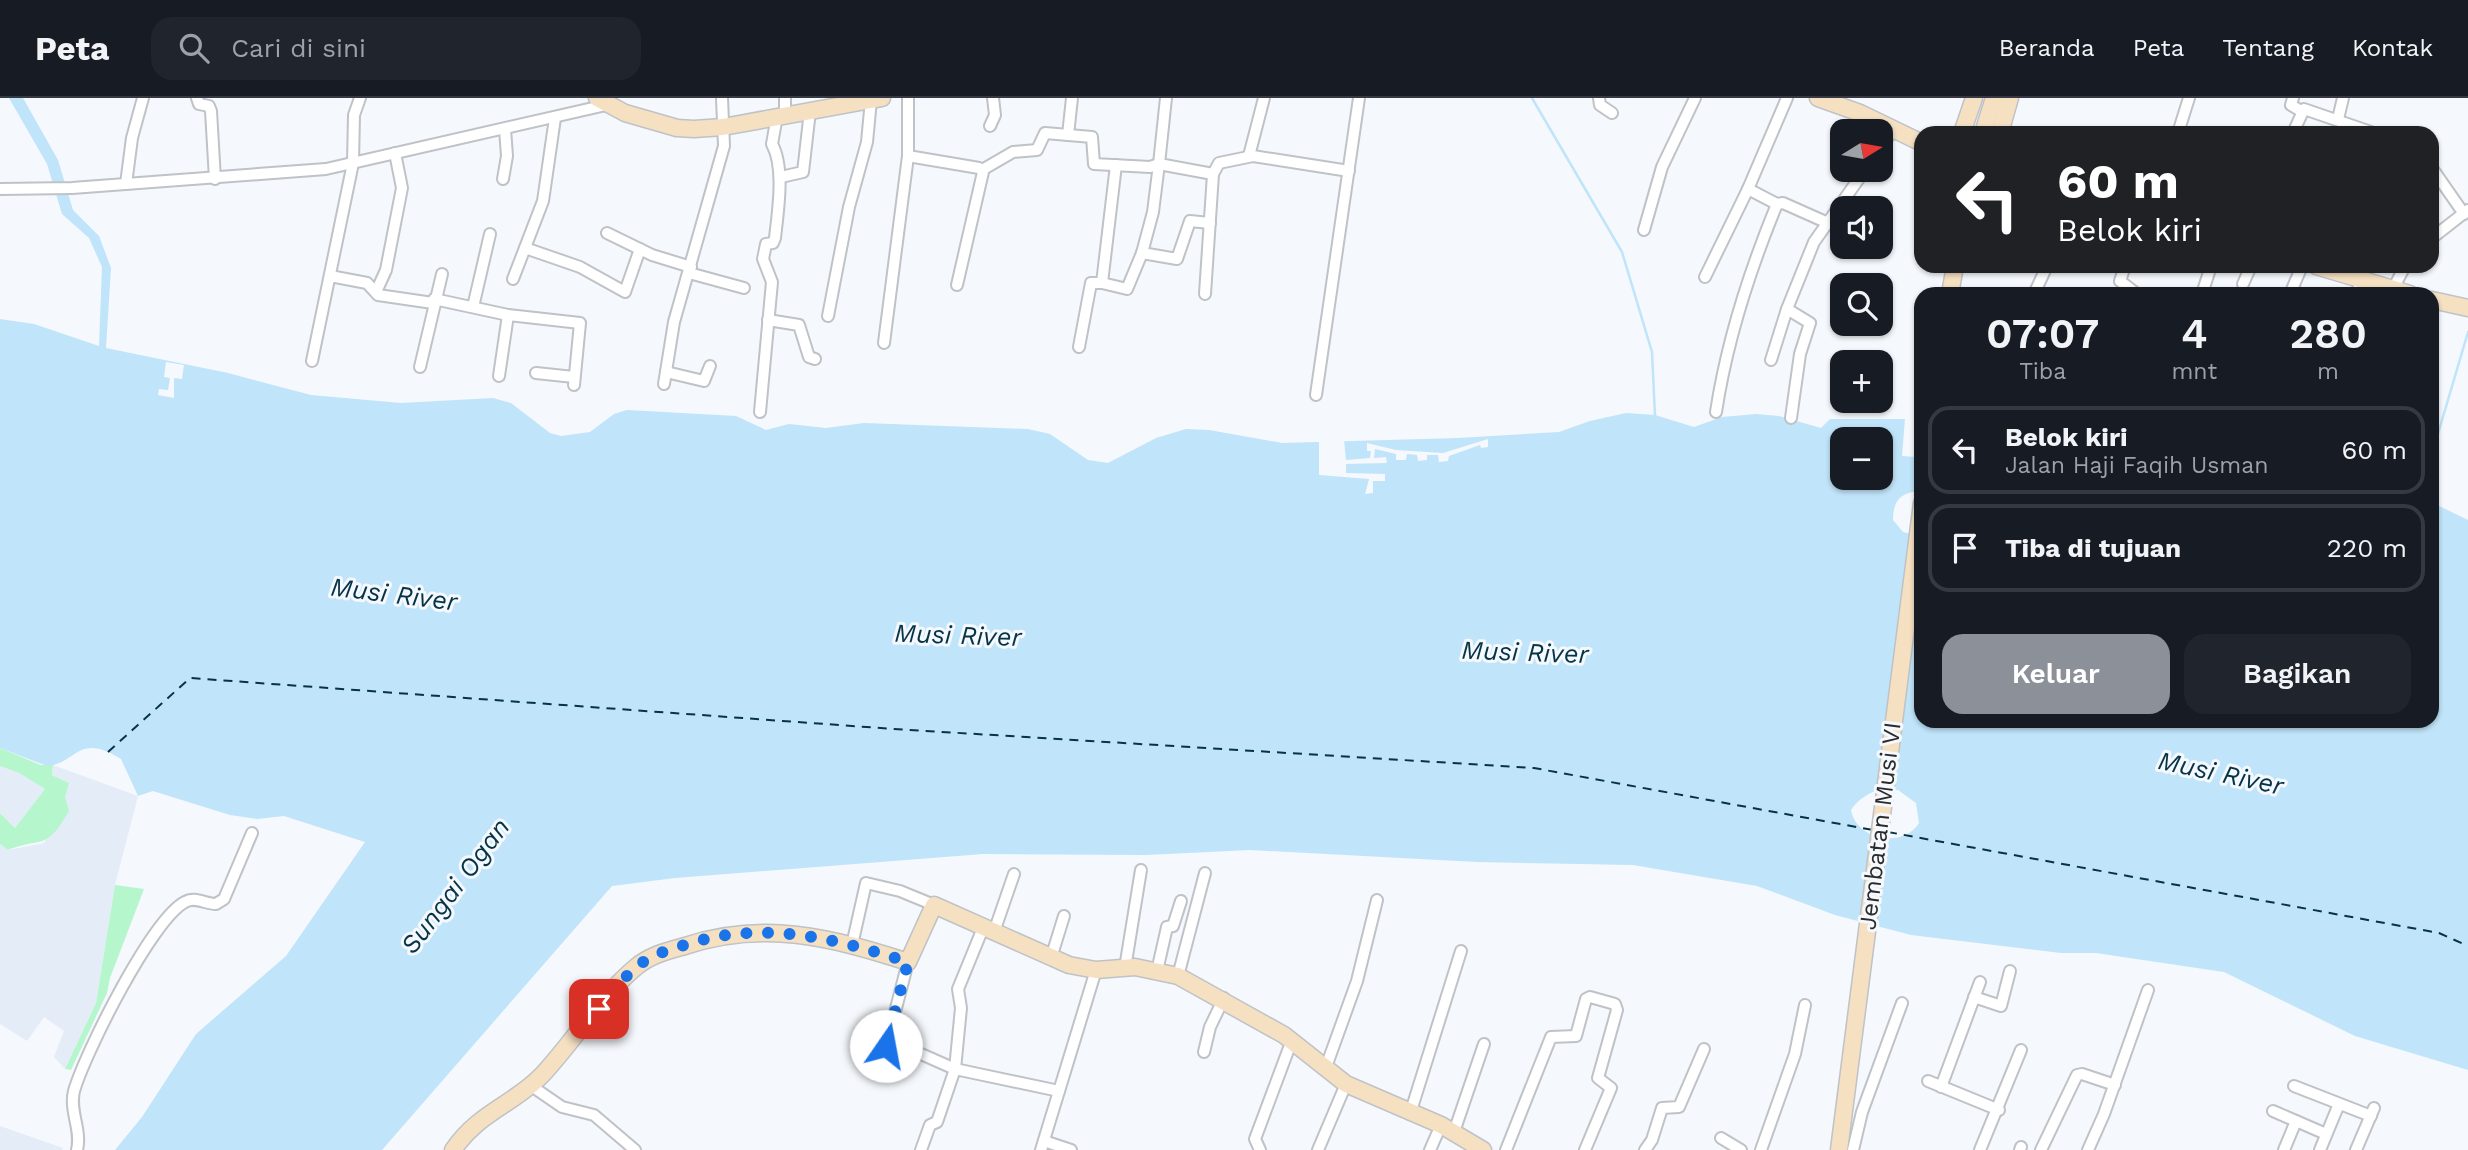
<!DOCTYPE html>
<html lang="id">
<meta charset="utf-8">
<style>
body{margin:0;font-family:"Work Sans",sans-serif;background:#20242c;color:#f1f3f6;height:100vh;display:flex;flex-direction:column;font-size:26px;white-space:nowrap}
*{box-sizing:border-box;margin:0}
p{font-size:23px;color:#9ea1a6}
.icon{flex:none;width:38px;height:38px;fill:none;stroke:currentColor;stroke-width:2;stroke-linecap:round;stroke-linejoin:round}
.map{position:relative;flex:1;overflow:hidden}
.drawer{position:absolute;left:1914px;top:189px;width:525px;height:441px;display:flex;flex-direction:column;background:#171b24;border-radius:21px;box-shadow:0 2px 5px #0004}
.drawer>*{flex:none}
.guide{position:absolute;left:1914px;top:28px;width:525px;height:147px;border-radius:21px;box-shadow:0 2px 5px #0004;background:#202124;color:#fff;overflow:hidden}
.needle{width:46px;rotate:79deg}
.controls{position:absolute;left:1830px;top:21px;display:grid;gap:14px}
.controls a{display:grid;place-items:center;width:63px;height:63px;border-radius:14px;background:#171b24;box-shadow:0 2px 5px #0004;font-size:35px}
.pin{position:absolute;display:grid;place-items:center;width:60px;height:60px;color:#fff;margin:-30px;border-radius:14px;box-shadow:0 4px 10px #0006}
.me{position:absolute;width:77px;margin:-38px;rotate:12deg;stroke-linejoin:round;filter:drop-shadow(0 0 5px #0008)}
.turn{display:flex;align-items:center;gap:24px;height:147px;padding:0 28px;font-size:32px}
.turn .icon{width:91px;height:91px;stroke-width:2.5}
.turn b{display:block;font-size:49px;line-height:60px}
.eta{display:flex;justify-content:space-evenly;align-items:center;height:119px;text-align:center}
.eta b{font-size:42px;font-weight:600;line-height:49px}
.primary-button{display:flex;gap:14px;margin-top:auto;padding:14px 28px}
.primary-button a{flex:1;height:80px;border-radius:21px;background:#8c9099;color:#fff;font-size:28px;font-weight:600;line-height:80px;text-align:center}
.primary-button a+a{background:#20242c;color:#f1f3f6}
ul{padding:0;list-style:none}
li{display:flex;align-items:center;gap:21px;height:88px;margin:0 14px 10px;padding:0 14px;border:4px solid #363941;border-radius:21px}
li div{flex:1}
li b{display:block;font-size:26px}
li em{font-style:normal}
header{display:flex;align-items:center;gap:42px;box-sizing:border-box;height:98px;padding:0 35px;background:#171b24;border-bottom:2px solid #363941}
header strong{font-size:33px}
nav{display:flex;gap:38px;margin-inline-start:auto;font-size:24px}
.search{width:490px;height:63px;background:#20242c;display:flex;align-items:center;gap:18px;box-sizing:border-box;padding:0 24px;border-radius:21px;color:#9ea1a6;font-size:26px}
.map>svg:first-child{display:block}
</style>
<header>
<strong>Peta</strong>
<div class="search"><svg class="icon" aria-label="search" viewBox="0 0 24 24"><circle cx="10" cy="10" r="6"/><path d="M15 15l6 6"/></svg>Cari di sini</div>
<nav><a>Beranda</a><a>Peta</a><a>Tentang</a><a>Kontak</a></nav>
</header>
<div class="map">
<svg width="2468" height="1052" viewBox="0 0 2468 1052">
<rect width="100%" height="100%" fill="#f5f8fc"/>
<!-- built -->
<g fill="#e4edf7">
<path d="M53,667L138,698L115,787L96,905L65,971L54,959L64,933L44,919L27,943L0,926V746L8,752L44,745L69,685L52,677Z"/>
<path d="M0,668L19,675L45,691L15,730L0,715Z"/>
<path d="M0,1028L63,1050L62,1052H0Z"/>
</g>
<!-- green -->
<g fill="#b6f6cc">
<path d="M0,650L41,667H53L52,677L69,685L65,699L69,713C45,754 44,738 8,752L0,746V715L15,730L45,691L19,675L0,668Z"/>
<path d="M115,787L144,791L110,880L107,895L71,972L65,971L96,905Z"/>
</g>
<!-- water -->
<path fill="#c0e4f9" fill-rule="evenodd" d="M9,0H23L58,62L73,112L99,138L111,170L106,250L228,275L311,297L401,305L493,300L511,305L550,335L561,338L590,334L614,316L627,312L736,318L766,332L789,326L826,330L864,325L1028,331L1050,336L1088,362L1108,365L1156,340L1186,331L1209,332L1282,345L1458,340L1559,334L1590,323L1626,315L1655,317L1694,329L1722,319L1756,316L1779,318L1821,330L1830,321H1921V393C1901,394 1893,402 1893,422L1903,434L1921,438L1922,623H2432L2433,405L2468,422V972L2355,938L2224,874L2096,855H2061L1911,837L1835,817L1757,788L1633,767L1477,764L1250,752L1146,757L983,756L675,780L612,788L382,1052H115L142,1019L196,936L286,858L365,744L284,718L257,721L230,717L153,693L138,698L121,661C77,634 78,665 47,668L0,650V221L34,226L99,248L102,169L89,140L62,116L47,66ZM1843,341H1881V380H1843ZM1883,691L1898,692L1916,705L1919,725C1903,751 1856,742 1851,712C1858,701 1871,693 1883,691Z"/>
<!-- pier -->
<g fill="#f5f8fc">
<path d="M166,264L184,267L182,281L174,280V300L158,297L159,291L168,292L170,280L164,279Z"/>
<path d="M1905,320L1917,321L1915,359L1902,358Z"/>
<path d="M1344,341L1346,362L1370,360L1371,353H1367V345L1396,352L1443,355L1488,341V349L1481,350L1480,347L1449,358L1448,363L1439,364L1438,357H1427V362L1418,363L1417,357L1407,356L1406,362H1396V356L1375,351L1374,360L1386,359L1387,365L1346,366V375L1385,376V383H1373V395L1365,396L1369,381L1319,377V343Z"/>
</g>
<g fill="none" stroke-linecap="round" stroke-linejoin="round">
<!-- stream -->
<g stroke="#c0e4f9" stroke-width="2.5">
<path d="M1532,0L1622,154L1652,254L1655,318"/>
<path d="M2432,356L2468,234"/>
</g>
<!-- ferry -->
<g stroke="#053448" stroke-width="2" stroke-dasharray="9 7" stroke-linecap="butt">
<path d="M108,654L190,580L894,631L1534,670L1873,732"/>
<path d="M1888,734L2439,835L2468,848"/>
</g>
<defs>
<g id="street">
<path d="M197,0L199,6L209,8L211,13L215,81"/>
<path d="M785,0V17"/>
<path d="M908,0V58L979,70L983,74L957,187"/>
<path d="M1166,0L1159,66L1213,76L1205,196"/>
<path d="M1599,0L1600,7L1612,15"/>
<path d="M2293,0L2291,7L2301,13"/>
<path d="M2338,21L2343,0"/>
<path d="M990,28L995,17L993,0"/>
<path d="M2178,35L2189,0"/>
<path d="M2293,35L2304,11L2374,35"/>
<path d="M1068,37L1072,0"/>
<path d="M1881,49L1894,31"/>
<path d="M1249,58L1264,0"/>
<path d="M2432,70L2464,116"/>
<path d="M982,72L1013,54L1037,52L1045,35L1092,39L1094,66L1150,69L1159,66L1153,114L1142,155"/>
<path d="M1213,76L1219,65L1253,58L1349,73"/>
<path d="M781,79L803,74L810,13"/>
<path d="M503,81L507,58L505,31"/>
<path d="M126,86L132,40L143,0"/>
<path d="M0,91L72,90L326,71L606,7"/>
<path d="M1748,91L1777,106"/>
<path d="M1644,132L1662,69L1695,0"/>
<path d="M607,135L652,157L691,169"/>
<path d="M2432,140L2468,112"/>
<path d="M525,150L580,169L625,194L640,151"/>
<path d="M2125,168L2120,183L2137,196"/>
<path d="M689,175L744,190"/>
<path d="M330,178L367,185L378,197L433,205"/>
<path d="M1705,179L1748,91L1787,0"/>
<path d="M513,181L543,103L555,20"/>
<path d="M1102,185L1127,191L1142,155L1177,161L1190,123L1210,125"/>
<path d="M2243,186L2251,168"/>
<path d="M2393,191L2405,168"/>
<path d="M376,194L386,172L402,90L395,55"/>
<path d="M2034,196L2047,168"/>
<path d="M2202,196L2211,168"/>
<path d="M2290,196L2302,168"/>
<path d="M2355,196L2363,183"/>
<path d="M434,201L508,217L580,225L574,287"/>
<path d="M473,209L490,136"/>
<path d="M828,218L849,109L867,44L871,2"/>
<path d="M768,222L799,227L809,259L815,261"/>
<path d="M884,245L908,58"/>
<path d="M1079,249L1091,185H1102L1116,67"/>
<path d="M1771,262L1787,211"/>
<path d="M312,263L353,65L354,17L360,0"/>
<path d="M420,269L442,176"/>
<path d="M666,274L704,283L710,268"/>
<path d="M536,275L574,279"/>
<path d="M499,278L508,217"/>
<path d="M664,286L674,224L724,48L722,0"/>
<path d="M1316,297L1359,0"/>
<path d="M760,314L772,184L763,161L766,146L773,145L775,140C778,112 785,70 772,46L777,18"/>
<path d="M1716,314C1727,242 1749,174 1777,106L1783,105L1828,125"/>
<path d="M1791,320L1800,256L1810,225L1787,211L1814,144L1865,72"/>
<path d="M994,834L1014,776"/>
<path d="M852,847L866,785L900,793L934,807"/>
<path d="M1051,860L1064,818"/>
<path d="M908,864L886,949L912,952L955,971L961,910L958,891L983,830"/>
<path d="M1125,870L1141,772"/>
<path d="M1157,873L1167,829L1173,828L1181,803"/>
<path d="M1178,878L1205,775"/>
<path d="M1974,899L2001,908L2010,873"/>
<path d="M1204,954L1210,929L1224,900"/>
<path d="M1326,969L1357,883L1377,802"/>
<path d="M1928,983L1999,1012"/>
<path d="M530,987L562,1009L594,1017L635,1052"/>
<path d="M2294,988L2371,1018"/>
<path d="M1941,989L1980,884"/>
<path d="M2273,1013L2326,1036"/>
<path d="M1410,1016L1461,853"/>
<path d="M1454,1034L1484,946"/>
<path d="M1721,1040L1741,1052"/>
<path d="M1044,1043L1071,1052"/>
<path d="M77,1052C82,1032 69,1013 74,993C85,955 152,821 185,804C195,798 205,806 216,806L224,801L252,735"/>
<path d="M921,1052L930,1027L937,1024L955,971L1059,993"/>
<path d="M1041,1052L1096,872"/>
<path d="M1260,1052L1255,1041L1292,942"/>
<path d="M1318,1052L1346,986"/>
<path d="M1430,1052L1441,1027"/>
<path d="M1506,1052L1551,939L1576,938L1586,901L1590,899L1615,906L1617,912L1598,980L1611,990L1585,1052"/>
<path d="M1645,1052L1652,1042L1662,1010L1679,1009L1704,951"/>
<path d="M1761,1052L1795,956L1805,907"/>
<path d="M1853,1052L1862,1014L1902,905"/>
<path d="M1980,1052L2021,952"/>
<path d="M2020,1052L2021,1049"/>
<path d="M2041,1052L2077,977L2082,976L2115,987"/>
<path d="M2088,1052L2104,1016L2148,892"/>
<path d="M2284,1052L2296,1023"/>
<path d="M2320,1052L2339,1006"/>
<path d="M2356,1052L2374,1010"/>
</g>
<g id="secondary">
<path d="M597,0L625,15L677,30L694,31L723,29L882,0"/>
<path d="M1818,0L1860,15L1922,45"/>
<path d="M1962,35L1974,0"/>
<path d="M1983,35L1994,0"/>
<path d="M2000,35L2010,0"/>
<path d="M2316,168L2410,196"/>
<path d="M1950,196L1955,168"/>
<path d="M2432,202L2468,210"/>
<path d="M453,1052C479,1014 513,1007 542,977C574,943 600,899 636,869C650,857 667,853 685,848C764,822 830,839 908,864L934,807L1069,867L1096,872L1135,869L1178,878L1284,937L1346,986L1441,1027L1483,1052"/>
<path d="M1839,1052L1922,405"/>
</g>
</defs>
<!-- street casing -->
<use href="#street" stroke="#bfc2c6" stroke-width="14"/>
<!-- secondary casing -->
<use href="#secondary" stroke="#bfc2c6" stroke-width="19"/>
<!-- street -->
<use href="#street" stroke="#fff" stroke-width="10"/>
<!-- secondary -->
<use href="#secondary" stroke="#f5e0c2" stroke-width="16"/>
</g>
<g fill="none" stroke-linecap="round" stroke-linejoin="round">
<!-- route -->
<path stroke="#1a73e8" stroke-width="12" stroke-dasharray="0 21.6" d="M599,911C613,895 625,876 643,864C656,855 672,851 688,846C763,822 834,840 908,864L886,948"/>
</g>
<g text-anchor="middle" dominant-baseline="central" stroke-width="6" stroke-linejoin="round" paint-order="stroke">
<!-- street labels -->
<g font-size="24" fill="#292a2b" stroke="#f5f8fc">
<text transform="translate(1880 728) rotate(-83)">Jembatan Musi VI</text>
</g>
<!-- water labels -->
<g font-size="26" font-style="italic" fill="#053448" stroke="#f5f8fc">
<text transform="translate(394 496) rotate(7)">Musi River</text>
<text transform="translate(958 537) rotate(2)">Musi River</text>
<text transform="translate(1525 554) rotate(2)">Musi River</text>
<text transform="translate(2221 675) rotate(12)">Musi River</text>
<text transform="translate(455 788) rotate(-53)">Sungai Ogan</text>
</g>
</g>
</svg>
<div class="controls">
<a><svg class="needle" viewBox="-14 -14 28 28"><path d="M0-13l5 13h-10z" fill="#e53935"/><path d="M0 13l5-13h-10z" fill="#9ea1a6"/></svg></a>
<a><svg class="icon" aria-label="sound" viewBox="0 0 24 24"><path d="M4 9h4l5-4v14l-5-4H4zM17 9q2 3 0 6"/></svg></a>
<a><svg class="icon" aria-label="search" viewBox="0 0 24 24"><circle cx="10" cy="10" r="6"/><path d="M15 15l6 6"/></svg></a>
<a>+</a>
<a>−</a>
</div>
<div class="pin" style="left:599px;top:911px;background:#d93025"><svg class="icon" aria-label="arrive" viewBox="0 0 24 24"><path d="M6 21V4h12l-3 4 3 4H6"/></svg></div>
<svg class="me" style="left:886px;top:948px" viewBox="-20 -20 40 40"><circle r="19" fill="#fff"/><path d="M0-13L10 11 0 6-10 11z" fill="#1a73e8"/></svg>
<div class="guide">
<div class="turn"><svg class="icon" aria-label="left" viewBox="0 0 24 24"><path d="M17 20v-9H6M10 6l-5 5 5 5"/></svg><div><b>60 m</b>Belok kiri</div></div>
</div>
<section class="drawer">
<div class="eta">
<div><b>07:07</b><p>Tiba</p></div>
<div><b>4</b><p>mnt</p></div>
<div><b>280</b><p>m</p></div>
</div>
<ul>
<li><svg class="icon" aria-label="left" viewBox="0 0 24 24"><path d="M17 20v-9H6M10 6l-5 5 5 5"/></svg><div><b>Belok kiri</b><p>Jalan Haji Faqih Usman</p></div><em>60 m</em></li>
<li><svg class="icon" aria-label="arrive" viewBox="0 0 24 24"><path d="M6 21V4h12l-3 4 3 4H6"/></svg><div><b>Tiba di tujuan</b></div><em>220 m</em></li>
</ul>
<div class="primary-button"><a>Keluar</a><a>Bagikan</a></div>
</section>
</div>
